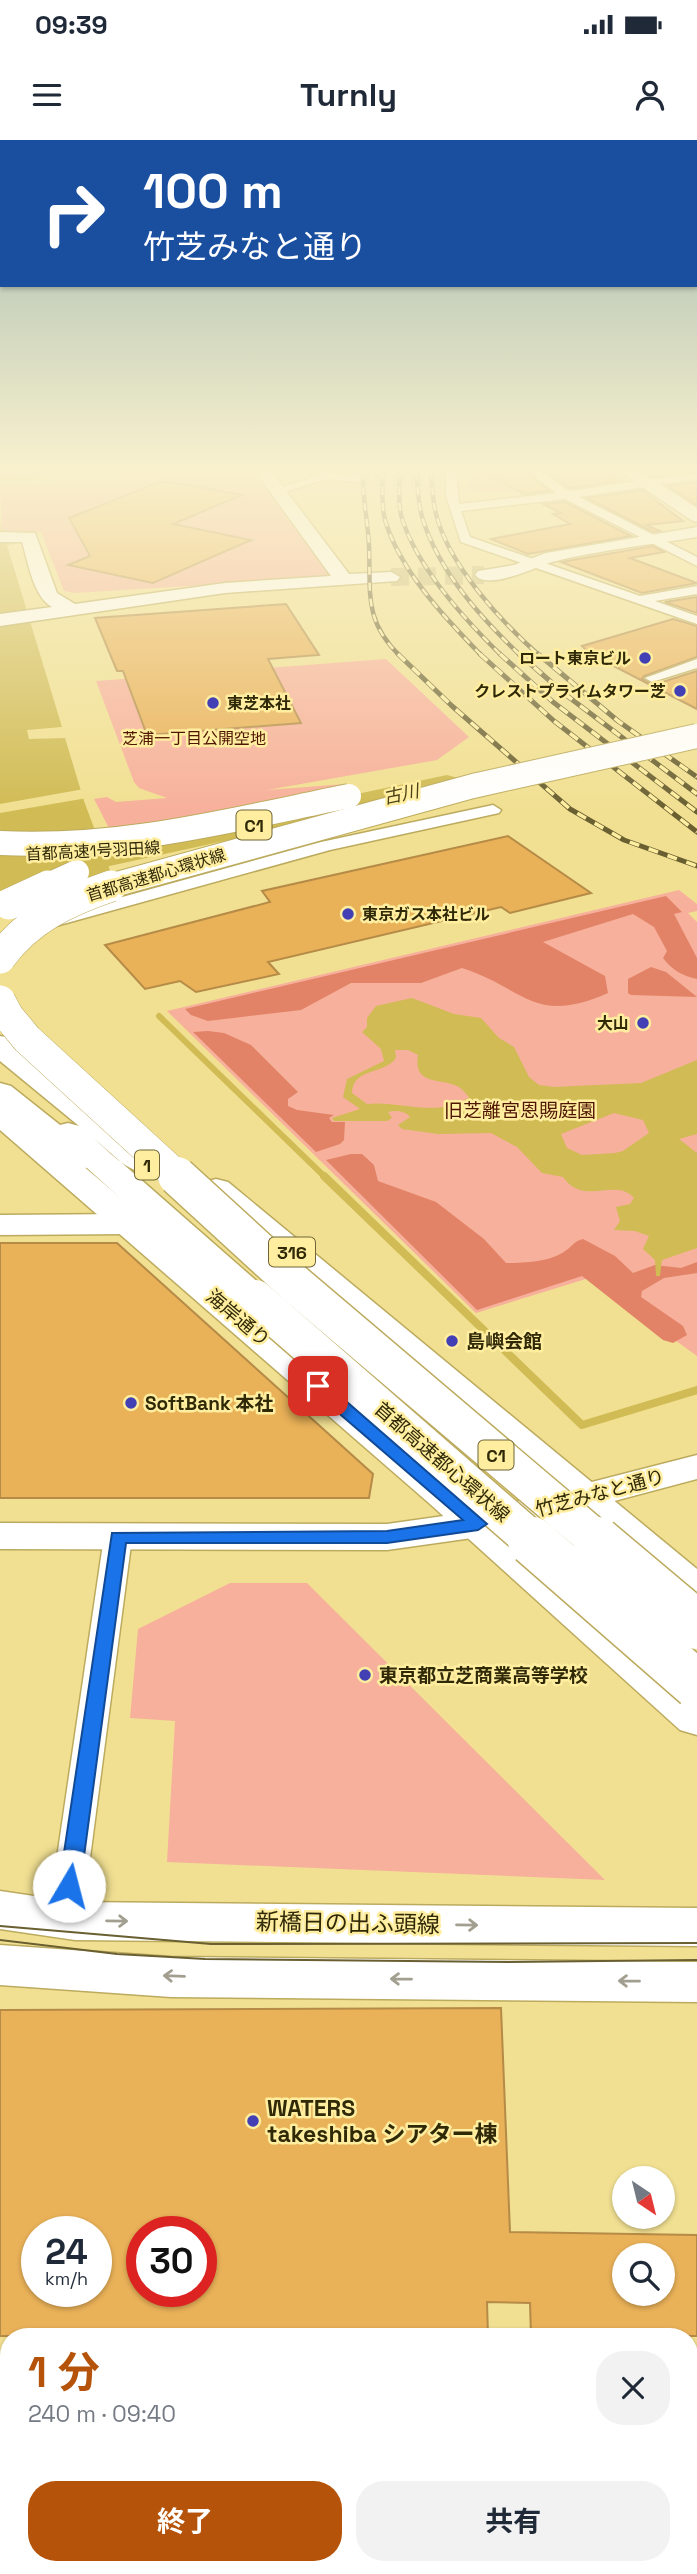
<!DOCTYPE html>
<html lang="ja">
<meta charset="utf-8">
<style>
body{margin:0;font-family:"Space Grotesk","Noto Sans JP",sans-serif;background:#f2f2f3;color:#1f2937;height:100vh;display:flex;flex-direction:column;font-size:26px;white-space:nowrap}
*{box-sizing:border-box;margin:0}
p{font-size:23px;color:#747a83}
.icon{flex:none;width:38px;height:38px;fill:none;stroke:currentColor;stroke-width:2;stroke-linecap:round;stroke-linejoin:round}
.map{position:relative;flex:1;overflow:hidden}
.panel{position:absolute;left:0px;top:2188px;width:698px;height:247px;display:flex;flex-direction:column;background:#fff;border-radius:28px 28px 0 0;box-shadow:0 2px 5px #0004}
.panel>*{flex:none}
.guide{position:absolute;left:0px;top:0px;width:698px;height:147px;box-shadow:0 2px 5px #0004;background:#1a4fa0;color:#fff;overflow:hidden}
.needle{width:46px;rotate:145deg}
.tools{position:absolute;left:612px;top:2026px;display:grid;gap:14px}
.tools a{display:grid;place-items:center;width:63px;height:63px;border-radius:50%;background:#fff;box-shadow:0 2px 5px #0004;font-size:35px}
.speed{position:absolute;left:21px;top:2076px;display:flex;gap:14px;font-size:35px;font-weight:700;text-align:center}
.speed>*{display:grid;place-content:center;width:91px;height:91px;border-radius:50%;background:#fff;box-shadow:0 2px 5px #0004;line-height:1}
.speed small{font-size:18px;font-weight:400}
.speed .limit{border:10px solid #d22;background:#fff;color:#111}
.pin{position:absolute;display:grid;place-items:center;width:60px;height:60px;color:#fff;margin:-30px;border-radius:14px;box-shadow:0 4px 10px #0006}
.me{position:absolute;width:77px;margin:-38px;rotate:8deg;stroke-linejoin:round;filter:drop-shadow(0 0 5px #0008)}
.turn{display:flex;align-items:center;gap:24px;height:147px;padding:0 28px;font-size:32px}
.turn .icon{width:91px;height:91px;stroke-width:2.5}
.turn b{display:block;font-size:49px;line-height:60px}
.round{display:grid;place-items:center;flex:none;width:74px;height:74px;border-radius:28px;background:#f2f2f3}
.overview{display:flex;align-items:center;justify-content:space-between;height:119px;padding:0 28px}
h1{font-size:42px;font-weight:700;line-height:52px;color:#b45309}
.primary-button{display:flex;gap:14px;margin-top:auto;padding:14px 28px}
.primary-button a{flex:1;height:80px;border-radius:28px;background:#b45309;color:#fff;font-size:28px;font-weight:700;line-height:80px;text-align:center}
.primary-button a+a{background:#f2f2f3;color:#1f2937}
.status{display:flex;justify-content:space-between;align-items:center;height:49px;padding:0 35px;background:#fff;direction:ltr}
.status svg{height:19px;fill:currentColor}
header{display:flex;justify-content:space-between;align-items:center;height:91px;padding:0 28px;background:#fff;font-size:32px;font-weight:700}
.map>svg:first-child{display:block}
</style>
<div class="status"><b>09:39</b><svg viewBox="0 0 49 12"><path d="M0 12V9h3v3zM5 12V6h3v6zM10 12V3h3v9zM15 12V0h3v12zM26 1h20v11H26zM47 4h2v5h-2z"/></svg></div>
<header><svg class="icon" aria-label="menu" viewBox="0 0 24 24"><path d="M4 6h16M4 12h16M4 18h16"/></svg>Turnly<svg class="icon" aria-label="person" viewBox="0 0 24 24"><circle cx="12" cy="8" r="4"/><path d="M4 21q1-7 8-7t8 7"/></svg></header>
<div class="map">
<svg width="697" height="2434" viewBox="0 0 697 2434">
<rect width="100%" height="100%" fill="#f1e092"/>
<!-- green -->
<g fill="#f7b09b">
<path d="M214,331H252L287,376L284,378L292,382L331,433L321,438L75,453L64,451L41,392L2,391L0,342H34L25,344L83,340L84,342Z"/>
<path d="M470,337H500L513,349L491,352L468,349Z"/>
<path d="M386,519L469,597L437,620L267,650L346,644L356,646L120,695L112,694L94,659L107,657L116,662L167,658L139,648L134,642L96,541Z"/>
<path d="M679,750L697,764V771L688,773L697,782V1216L589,1138L476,1173L167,871Z"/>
<path d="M230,1443H307L605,1740L167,1722L175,1581L130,1578L138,1489Z"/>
</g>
<!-- forest -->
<g fill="#e28367">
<path d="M666,756L682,772L674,774L697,818V839C683,836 672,830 663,818L667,811L654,787L633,774L543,802L605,836L608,853C533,886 525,848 462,828L421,843H351L301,870L208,881L191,875L185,869Z"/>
<path d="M651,827L666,832L697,857L631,855L628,853V839Z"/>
<path d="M208,891L224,893L251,905L298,952L288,959V966L297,970L334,975L329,978L332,982H345L344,1000L340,1004L316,1012L193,892Z"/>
<path d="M351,1014H362L374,1025L378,1041L436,1062L484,1099L506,1123C523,1123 551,1122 565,1111C573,1106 574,1101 583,1099L615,1116L633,1133L655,1125L681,1128L697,1122V1133L664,1138L642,1151L641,1157L683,1186L687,1195L673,1203L663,1200L582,1136L477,1170L326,1020Z"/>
</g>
<!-- water -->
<g fill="#d0bb54" fill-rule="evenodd">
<path d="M0,331H184L0,341Z"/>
<path d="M0,384L2,391H10L14,404L7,405L62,587L27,590L29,599L65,598L84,661L112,736L0,770Z"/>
<path d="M412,858L454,874L481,878L499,898L514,907L529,937L539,945L554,947L641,943L697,920V994L679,999L697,1013V1108L662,1120L660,1136H656L655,1120L643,1109L649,1096L635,1091L614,1090L620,1081L616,1067L630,1064L634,1058C615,1037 584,1067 563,1037L542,1033L517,1007L491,993L438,994L402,989L398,985L410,977C406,971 395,970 388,972L392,978L387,981H334L332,978L360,969L343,957L347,939L384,921L381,909L362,892L367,887V878L376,866ZM395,910H408L418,915C413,945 438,938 457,946C462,948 466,954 469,957C439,979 400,960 367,964L352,953C353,927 384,935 396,918ZM614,973L643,980L649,993L623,1011L615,1013L582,1015L567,1008L561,994Z"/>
</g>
<!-- pier -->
<path fill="#f1e092" d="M84,649L87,658L0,673V664Z"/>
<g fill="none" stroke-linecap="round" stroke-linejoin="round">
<!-- stream-far1 -->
<path stroke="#d0bb54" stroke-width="6" d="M159,876L326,1038"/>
<!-- stream -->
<path stroke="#d0bb54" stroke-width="8" d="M324,1036L582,1285L697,1250"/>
<!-- river -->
<path fill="#d0bb54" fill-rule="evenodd" d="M447,635L458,638L462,644L458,650L105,727L93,724L89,717L93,710L105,707Z"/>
</g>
<!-- building -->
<g fill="#e9b158" stroke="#b58b47" stroke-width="2" fill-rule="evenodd">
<path d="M480,331H525L549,351L524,354Z"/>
<path d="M545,331H606L623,341L570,348Z"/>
<path d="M160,342H170L242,355L173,384L251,400L153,443L68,425L90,416L69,378Z"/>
<path d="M697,342V365L668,346Z"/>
<path d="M642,350L683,381L646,385L660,391L653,392L587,358Z"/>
<path d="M565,362L631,396L528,414L491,399L570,384L553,374L561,373L543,364Z"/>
<path d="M653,406L664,412L630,418L697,443L642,453L561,422Z"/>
<path d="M697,457V473L665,462Z"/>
<path d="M286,464L319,515L268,519L301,583L147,595L123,531H117L95,478Z"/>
<path d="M673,479L697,486V517L644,536L642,539L653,545L697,531V569L608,523L597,521L582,506Z"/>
<path d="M508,696L591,753L510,773L501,767L268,822L279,834L196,852L180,841L145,849L105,805L270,762L262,751Z"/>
<path d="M0,1103H117L373,1334L369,1358H0Z"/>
<path d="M501,1868L510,2092L697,2095V2196H531L530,2163L487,2162L488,2196H0V1870ZM37,2091H96V2151H37ZM142,2091H201V2151H142ZM625,2116H663V2154H625Z"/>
</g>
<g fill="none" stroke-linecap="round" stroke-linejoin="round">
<!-- street-tunnel -->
<path stroke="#cabb76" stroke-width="12" stroke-dasharray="12 6" stroke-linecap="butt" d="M357,339L451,343"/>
<!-- secondary-tunnel -->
<path stroke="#cabb76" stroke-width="18" stroke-dasharray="18 9" stroke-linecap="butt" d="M391,437L484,435"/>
<defs>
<g id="street">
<path d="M316,331L354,335L356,331H367L361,341L357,342L327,339L278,354L272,351L319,335Z"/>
<path d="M446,331H456L459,364L556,353L528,331H540L569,351L697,333V339L579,357L697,417V426L565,359L461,371L470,397L640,456L697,446V454L655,461L697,476V484L461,402L446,356Z"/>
<path d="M697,519V528L652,542L645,538Z"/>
<path d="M493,665L501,670L499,673L330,710L56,786L47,781L50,777L321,702Z"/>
<path d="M118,1388L128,1391L132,1397L82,1779L77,1788L65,1792L53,1788L48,1779L104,1397L108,1391Z"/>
</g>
<g id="secondary">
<path d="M255,331H271L349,434L391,432L400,437L397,441L225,453L0,486V474L52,467C33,457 28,421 22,402H0V392L35,393L57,453L75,464L225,443L331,436Z"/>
<path d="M697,387V397C649,405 599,410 552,422C535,427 489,451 475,435L478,431L514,425L546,413Z"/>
<path d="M128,1074L139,1077L144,1084L139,1091L128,1094L0,1095V1075Z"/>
<path d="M697,1315V1339L479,1397L387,1410L0,1409V1383L387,1384L479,1371Z"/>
<path d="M0,1751L75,1762L697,1768V1806L75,1800L0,1789Z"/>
<path d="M0,1805L171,1817L697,1822V1862L171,1857L0,1845Z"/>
</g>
<g id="primary">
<path d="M0,963L12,966L460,1344L697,1551V1595L680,1590L430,1364L0,990Z"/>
<path d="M216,1039L228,1042L697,1429V1468L681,1464L204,1056L199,1049L204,1042Z"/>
</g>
<g id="highway">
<path d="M619,331H640L697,368V382L691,380Z"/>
<path d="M0,896L11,898L159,1018L164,1025L159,1032C131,1039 110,1012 90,995L268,1151L274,1159L268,1167L255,1170L242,1167L87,1028L69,1026L0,969V943L11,946L60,985L68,983L79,986L0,921Z"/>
</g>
</defs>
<!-- street casing -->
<use href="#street" stroke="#bcab5e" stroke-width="3"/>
<!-- secondary casing -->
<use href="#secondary" stroke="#bcab5e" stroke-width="3"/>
<!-- primary casing -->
<use href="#primary" stroke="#bcab5e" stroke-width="3"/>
<!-- highway casing -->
<use href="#highway" stroke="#bcab5e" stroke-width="3"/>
<!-- street -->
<use href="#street" fill="#fff" fill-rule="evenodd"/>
<!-- secondary -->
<use href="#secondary" fill="#fff" fill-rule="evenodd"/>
<!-- primary -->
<use href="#primary" fill="#fff" fill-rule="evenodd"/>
<!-- highway -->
<use href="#highway" fill="#fff" fill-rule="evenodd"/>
<!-- tram -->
<g stroke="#695f31" stroke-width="2">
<path d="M0,1786L211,1804L697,1803"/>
<path d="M0,1800L117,1814L205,1819L509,1822L697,1820"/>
</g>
<defs>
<g id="rail-far1">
<path d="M363,331C362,359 368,380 369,406C371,452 363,480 400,516"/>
<path d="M382,331C383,346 381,365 385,380C400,431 446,479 482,516"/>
<path d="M400,331C399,345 398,360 401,375C415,425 465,480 502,516"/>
<path d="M416,331C418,347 418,365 423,380C440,433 481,478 521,516"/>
<path d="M431,331C433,345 432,360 436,374C448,424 502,483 540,516"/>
</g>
<g id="rail">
<path d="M398,514L452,566L570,669L624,700L697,726"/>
<path d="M480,514L554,581L697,692"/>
<path d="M500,514L553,562L697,672"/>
<path d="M519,514L566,555L697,654"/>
<path d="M538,514L618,581L697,637"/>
</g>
</defs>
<!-- rail-far1 casing -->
<use href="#rail-far1" stroke="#695f31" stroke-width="4.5"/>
<!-- rail casing -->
<use href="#rail" stroke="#695f31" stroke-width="5"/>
<!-- rail-far1 -->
<use href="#rail-far1" stroke="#ffee9f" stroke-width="2.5" stroke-dasharray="8" stroke-linecap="butt"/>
<!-- rail -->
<use href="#rail" stroke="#ffee9f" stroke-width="3.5" stroke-dasharray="10" stroke-linecap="butt"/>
<defs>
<g id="highway-bridge-far3">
<path d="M0,703C121,709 231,680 349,656"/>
<path d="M44,747L77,732"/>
<path d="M106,747L473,646L697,596"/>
</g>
<g id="highway-bridge-far2">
<path d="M9,764L48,746"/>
<path d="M0,818C28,779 67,761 111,746"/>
<path d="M0,861L8,876L27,899L179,1038"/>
</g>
<g id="highway-bridge-far1">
<path d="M177,1036L295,1144L599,1402"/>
<path d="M255,1159L534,1402"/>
</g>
<g id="highway-bridge">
<path d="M532,1401L697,1545"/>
<path d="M597,1401L697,1485"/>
</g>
</defs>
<!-- highway-bridge-far3 casing -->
<use href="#highway-bridge-far3" stroke="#bcab5e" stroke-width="26" stroke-linecap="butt"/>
<!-- highway-bridge-far2 casing -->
<use href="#highway-bridge-far2" stroke="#bcab5e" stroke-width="32" stroke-linecap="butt"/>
<!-- highway-bridge-far1 casing -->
<use href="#highway-bridge-far1" stroke="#bcab5e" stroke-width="41" stroke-linecap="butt"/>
<!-- highway-bridge casing -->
<use href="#highway-bridge" stroke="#bcab5e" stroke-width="51" stroke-linecap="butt"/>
<!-- highway-bridge-far3 -->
<use href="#highway-bridge-far3" stroke="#fff" stroke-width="24"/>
<!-- highway-bridge-far2 -->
<use href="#highway-bridge-far2" stroke="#fff" stroke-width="31"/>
<!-- highway-bridge-far1 -->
<use href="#highway-bridge-far1" stroke="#fff" stroke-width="38"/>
<!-- highway-bridge -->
<use href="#highway-bridge" stroke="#fff" stroke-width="48"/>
</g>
<!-- one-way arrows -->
<defs><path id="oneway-shaft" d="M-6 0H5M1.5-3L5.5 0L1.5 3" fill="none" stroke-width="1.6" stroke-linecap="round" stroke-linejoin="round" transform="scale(1.75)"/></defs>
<g stroke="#a29f90">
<use href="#oneway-shaft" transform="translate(117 1781) rotate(1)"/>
<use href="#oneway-shaft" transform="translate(467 1785) rotate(1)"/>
<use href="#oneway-shaft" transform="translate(174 1836) rotate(-178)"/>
<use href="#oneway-shaft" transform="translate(401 1839) rotate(-179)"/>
<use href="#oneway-shaft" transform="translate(629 1841) rotate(-179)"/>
</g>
<!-- sky -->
<linearGradient id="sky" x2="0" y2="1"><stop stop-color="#9eb7ad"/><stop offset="0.49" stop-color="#f9f1ce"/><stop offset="1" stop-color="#f9f1ce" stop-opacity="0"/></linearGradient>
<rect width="697" height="672" fill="url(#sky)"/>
<!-- route -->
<path fill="#1a73e8" stroke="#114b97" stroke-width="2" d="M318,1241L324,1242L487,1384L478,1390L387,1403H126L80,1746L77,1752L69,1754L62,1752L59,1746L112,1393L387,1391L463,1380L312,1250L310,1246L312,1242Z"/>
<!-- markers -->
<g fill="#4340b6" stroke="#ffee9f" stroke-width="2.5">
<circle cx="645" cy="518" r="7"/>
<circle cx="680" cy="551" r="7"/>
<circle cx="213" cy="563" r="7"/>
<circle cx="348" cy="774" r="7"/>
<circle cx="643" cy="883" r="7"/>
<circle cx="452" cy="1201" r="7"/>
<circle cx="131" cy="1263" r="7"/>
<circle cx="365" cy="1535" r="7"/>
<circle cx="253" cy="1981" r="7"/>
</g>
<g text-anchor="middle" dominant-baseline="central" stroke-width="5" stroke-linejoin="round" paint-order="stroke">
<!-- far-poi labels -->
<g font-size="16" font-weight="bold" fill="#302908" stroke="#ffee9f" text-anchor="end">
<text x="631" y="518">ロート東京ビル</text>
<text x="666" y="551">クレストプライムタワー芝</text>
<text x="227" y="563" text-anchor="start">東芝本社</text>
<text x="362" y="774" text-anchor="start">東京ガス本社ビル</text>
<text x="629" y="883">大山</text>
</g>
<!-- far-park labels -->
<g font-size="16" fill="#501502" stroke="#ffee9f">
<text x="194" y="598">芝浦一丁目公開空地</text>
</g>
<!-- far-street labels -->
<g font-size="16" fill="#302908" stroke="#ffee9f">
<text transform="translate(93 711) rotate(-3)">首都高速1号羽田線</text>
<text transform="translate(156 735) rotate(-17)">首都高速都心環状線</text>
</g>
<!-- far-water labels -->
<g font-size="18" font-style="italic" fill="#4b4217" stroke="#ffee9f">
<text transform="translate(401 654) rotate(-12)">古川</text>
</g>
<!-- shield labels -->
<g fill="#ffee9f" stroke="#6e6435" stroke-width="2">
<rect x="236.5" y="670.5" width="35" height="29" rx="5"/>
<rect x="135" y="1010.5" width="24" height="29" rx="5"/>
<rect x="269" y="1097.5" width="46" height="29" rx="5"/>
<rect x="478.5" y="1300.5" width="35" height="29" rx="5"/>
</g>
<g font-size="18" font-weight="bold" fill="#302908">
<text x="254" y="685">C1</text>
<text x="147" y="1025">1</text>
<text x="292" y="1112">316</text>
<text x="496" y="1315">C1</text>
</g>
<!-- park labels -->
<g font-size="19" fill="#501502" stroke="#ffee9f">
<text x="520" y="970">旧芝離宮恩賜庭園</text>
</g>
<!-- street labels -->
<g font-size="19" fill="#302908" stroke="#ffee9f">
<text transform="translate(238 1178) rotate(40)">海岸通り</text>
<text transform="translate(442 1322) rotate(41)">首都高速都心環状線</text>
<text transform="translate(600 1353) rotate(-15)">竹芝みなと通り</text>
</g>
<!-- poi labels -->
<g font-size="19" font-weight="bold" fill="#302908" stroke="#ffee9f" text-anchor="start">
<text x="466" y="1201">島嶼会館</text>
<text x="145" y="1263">SoftBank 本社</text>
<text x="379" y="1535">東京都立芝商業高等学校</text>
</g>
<!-- near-street labels -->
<g font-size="23" fill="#302908" stroke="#ffee9f">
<text transform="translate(348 1783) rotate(1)">新橋日の出ふ頭線</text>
</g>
<!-- near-poi labels -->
<g font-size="23" font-weight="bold" fill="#302908" stroke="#ffee9f" text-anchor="start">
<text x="267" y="1968">WATERS<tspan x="267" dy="26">takeshiba シアター棟</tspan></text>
</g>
</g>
</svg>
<div class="tools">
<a><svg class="needle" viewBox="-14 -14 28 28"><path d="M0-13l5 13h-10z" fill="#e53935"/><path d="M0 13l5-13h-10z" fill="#747a83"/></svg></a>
<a><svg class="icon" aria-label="search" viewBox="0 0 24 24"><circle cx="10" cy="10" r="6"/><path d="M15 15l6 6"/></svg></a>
</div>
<div class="speed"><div>24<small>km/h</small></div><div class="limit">30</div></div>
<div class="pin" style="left:318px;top:1246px;background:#d93025"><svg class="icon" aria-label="arrive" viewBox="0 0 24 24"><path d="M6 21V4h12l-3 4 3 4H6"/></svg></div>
<svg class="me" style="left:69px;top:1746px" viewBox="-20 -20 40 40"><circle r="19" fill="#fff"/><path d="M0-13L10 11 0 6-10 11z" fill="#1a73e8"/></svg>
<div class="guide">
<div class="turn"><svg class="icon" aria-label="right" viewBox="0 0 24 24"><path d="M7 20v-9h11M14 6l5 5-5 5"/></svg><div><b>100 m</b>竹芝みなと通り</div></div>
</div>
<section class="panel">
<div class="overview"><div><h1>1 分</h1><p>240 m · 09:40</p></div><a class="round"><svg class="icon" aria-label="close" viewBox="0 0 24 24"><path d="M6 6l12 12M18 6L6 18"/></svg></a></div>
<div class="primary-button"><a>終了</a><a>共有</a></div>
</section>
</div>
